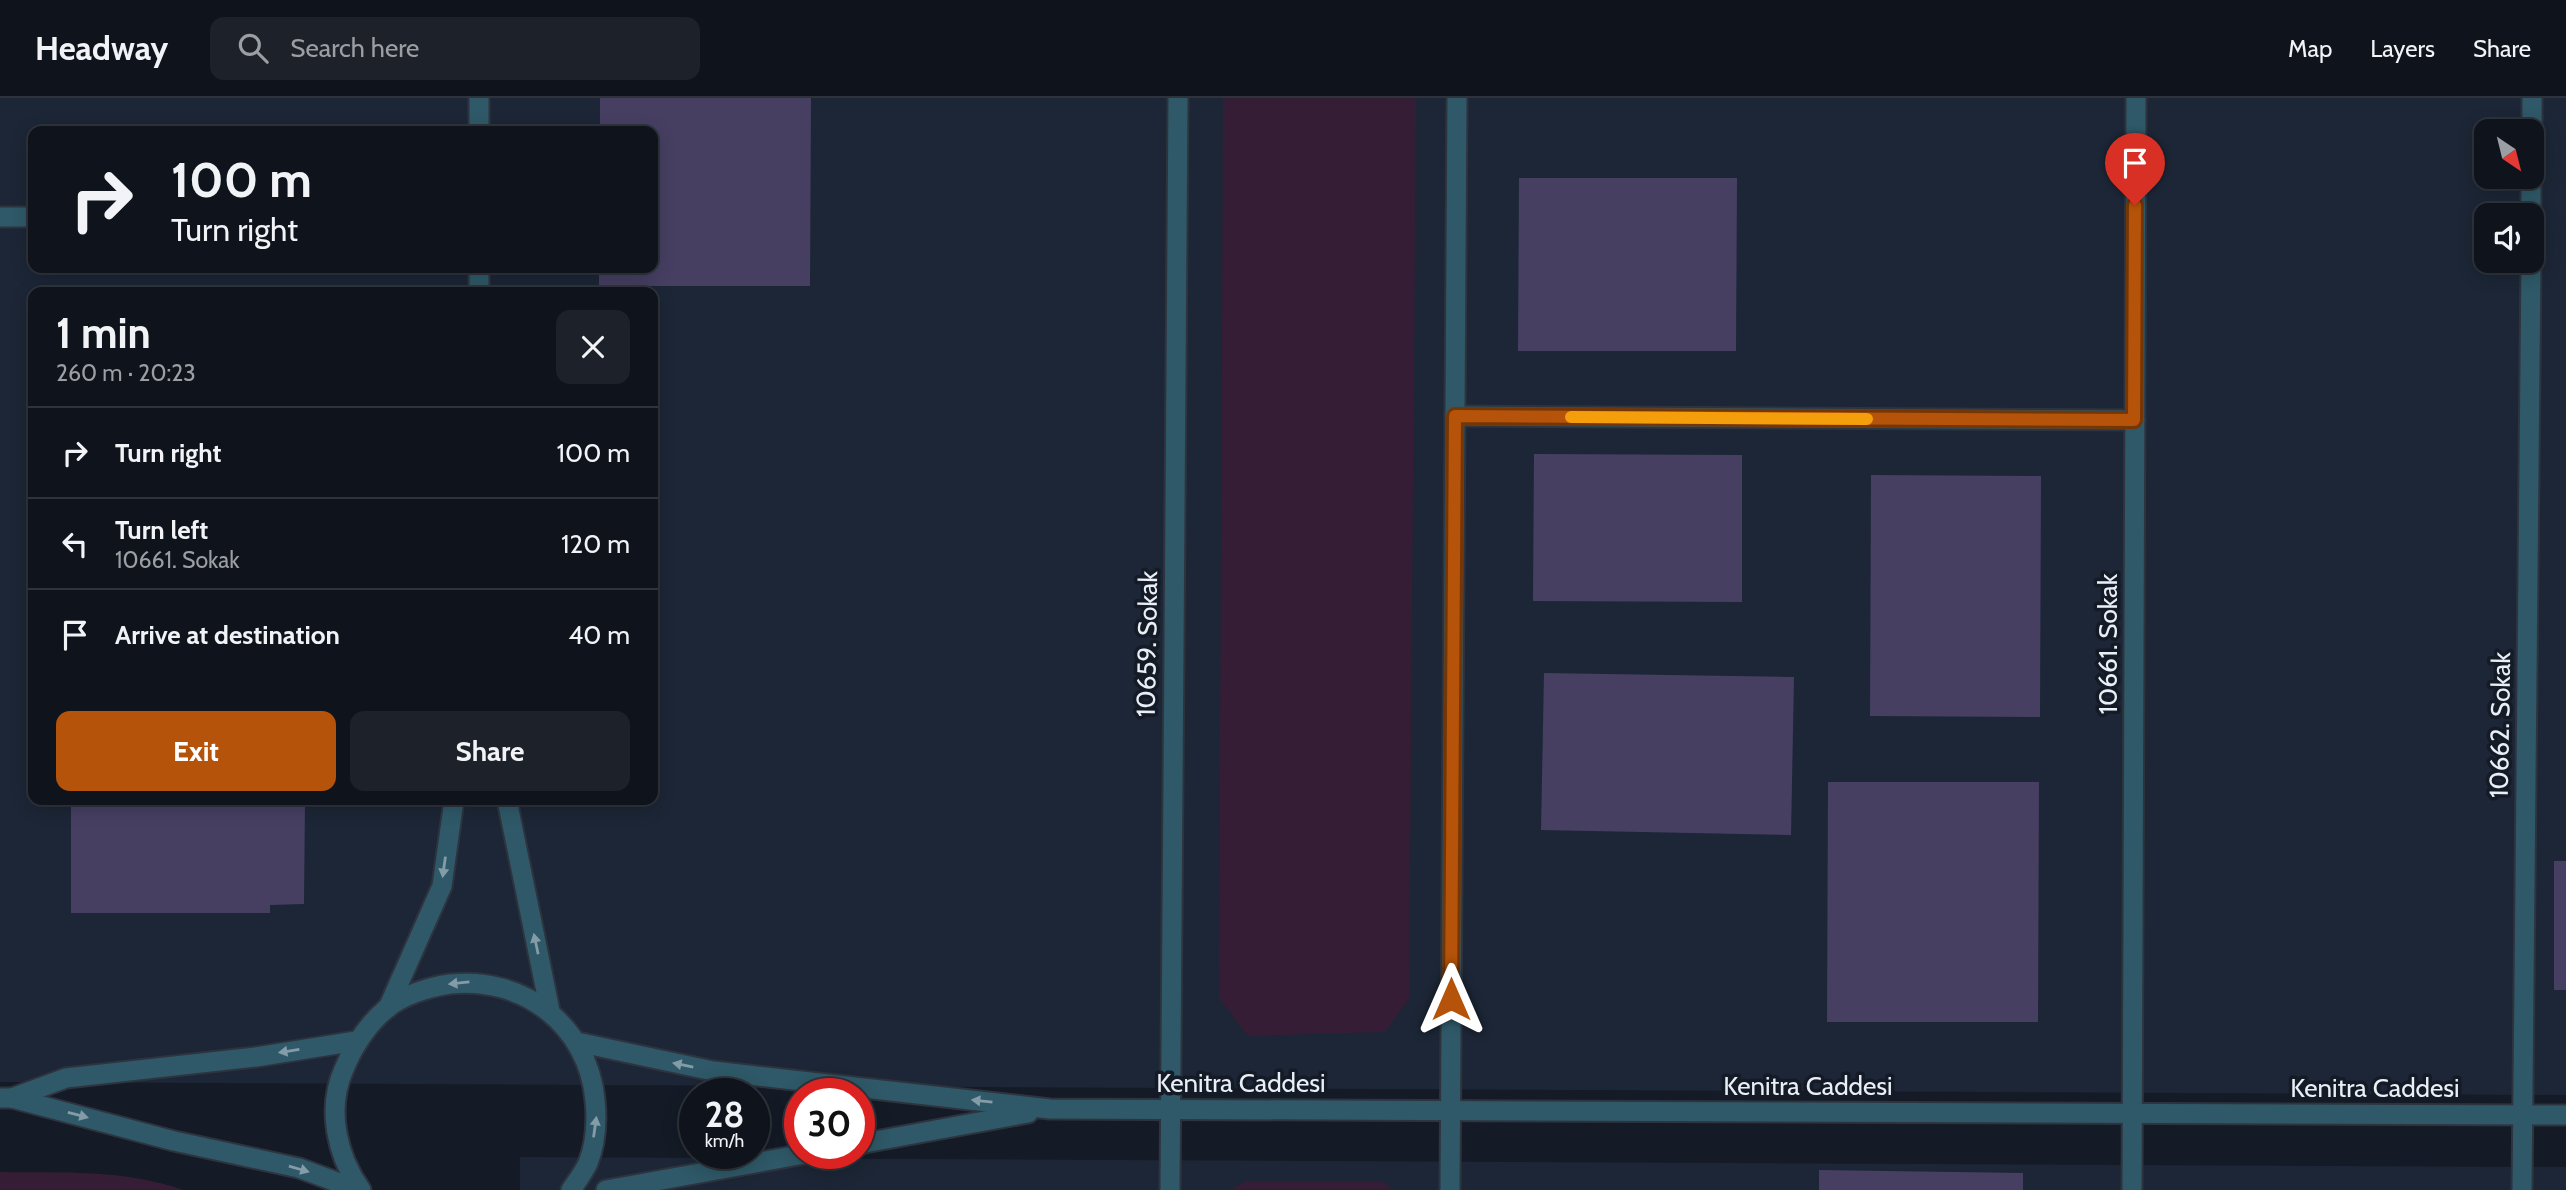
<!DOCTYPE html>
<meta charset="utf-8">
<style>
body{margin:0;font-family:Cabin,sans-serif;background:#1d2129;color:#f1f3f6;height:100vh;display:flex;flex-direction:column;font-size:26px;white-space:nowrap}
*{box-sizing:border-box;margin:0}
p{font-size:23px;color:#9b9ea3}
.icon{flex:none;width:38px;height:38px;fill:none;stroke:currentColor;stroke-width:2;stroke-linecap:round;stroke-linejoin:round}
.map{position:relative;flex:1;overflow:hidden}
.details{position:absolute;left:28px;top:189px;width:630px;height:518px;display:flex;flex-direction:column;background:#0f141c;border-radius:14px;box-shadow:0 4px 18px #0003,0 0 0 2px #2f333b}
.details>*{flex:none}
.top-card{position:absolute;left:28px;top:28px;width:630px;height:147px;border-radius:14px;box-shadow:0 4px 18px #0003,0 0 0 2px #2f333b;background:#0f141c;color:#f1f3f6;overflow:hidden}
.needle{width:46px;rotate:145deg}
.fabs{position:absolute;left:2474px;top:21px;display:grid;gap:14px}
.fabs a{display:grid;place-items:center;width:70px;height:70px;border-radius:14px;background:#0f141c;box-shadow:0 4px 18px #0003,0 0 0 2px #2f333b;font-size:35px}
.speed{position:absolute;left:679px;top:980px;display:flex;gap:14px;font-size:35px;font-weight:700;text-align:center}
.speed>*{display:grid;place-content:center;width:91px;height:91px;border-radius:50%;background:#0f141c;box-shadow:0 4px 18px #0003,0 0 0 2px #2f333b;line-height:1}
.speed small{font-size:18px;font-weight:400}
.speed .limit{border:10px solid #d22;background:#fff;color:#111}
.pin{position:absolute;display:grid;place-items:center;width:60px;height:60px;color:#fff;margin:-72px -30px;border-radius:50% 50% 50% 0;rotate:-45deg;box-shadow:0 0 7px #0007}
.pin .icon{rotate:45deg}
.me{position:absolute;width:77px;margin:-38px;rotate:0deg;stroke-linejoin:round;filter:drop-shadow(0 0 5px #0008)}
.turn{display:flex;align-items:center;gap:24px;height:147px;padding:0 28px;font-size:32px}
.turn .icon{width:91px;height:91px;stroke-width:2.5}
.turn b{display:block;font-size:49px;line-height:60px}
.round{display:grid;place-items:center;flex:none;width:74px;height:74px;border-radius:14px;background:#1d2129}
.summary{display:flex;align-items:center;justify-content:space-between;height:119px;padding:0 28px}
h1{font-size:42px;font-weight:700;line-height:52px}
.button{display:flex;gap:14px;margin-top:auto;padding:14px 28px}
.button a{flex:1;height:80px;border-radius:14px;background:#b45309;color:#fff;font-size:28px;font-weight:700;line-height:80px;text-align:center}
.button a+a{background:#1d2129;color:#f1f3f6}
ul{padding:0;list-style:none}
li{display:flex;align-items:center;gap:21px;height:91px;padding:0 28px;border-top:2px solid #2f333b}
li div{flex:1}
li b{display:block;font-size:26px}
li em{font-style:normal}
header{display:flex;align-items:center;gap:42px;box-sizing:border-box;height:98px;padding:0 35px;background:#0f141c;border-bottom:2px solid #2f333b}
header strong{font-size:33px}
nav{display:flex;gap:38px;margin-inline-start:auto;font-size:24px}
.search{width:490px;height:63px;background:#1d2129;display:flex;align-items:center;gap:18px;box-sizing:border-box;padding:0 24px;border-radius:14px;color:#9b9ea3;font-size:26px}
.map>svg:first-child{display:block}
</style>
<header>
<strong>Headway</strong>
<div class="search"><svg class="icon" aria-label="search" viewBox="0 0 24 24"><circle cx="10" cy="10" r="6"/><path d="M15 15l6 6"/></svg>Search here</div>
<nav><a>Map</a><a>Layers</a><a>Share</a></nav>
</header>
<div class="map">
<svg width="2566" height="1092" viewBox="0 0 2566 1092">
<rect width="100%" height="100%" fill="#141b26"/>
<!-- built -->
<g fill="#1c2636" fill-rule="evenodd">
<path d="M0,0H2566V997L0,984ZM33,33H653V170H33ZM2487,33H2532V79H2487ZM2487,117H2532V163H2487ZM33,194H653V702H33Z"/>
<path d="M520,1059L2566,1069V1092H520Z"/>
</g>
<!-- green -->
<g fill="#351e35">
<path d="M1223,0H1416L1409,901L1385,934L1248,938L1219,900Z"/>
<path d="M0,1074C61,1075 125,1071 183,1092H0Z"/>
<path d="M1244,1084H1384L1392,1092H1230Z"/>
</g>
<!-- building -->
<g fill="#463f62">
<path d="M600,0H811L810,188H599V170H653V33H600Z"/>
<path d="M1519,80H1737L1736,253H1518Z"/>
<path d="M1534,356L1742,357V504L1533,503Z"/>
<path d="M1871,377L2041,378L2040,619L1870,618Z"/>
<path d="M31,421H33V500L30,501Z"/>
<path d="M1544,575L1794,579L1791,737L1541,732Z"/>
<path d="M1828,684H2039L2038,924H1827Z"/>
<path d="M71,702L305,703L304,806L270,807V815H71Z"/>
<rect x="2554" y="763" width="12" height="129"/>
<path d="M1819,1072L2023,1075V1092H1819Z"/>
</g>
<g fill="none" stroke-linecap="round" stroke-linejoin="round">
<defs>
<g id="minor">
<path d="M2532,33V0"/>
<path d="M2531,117V79"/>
<path d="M0,119H33"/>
<path d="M1455,318L2135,322"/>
<path d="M1170,1092L1178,0"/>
<path d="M1450,1092L1457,0"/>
<path d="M2132,1092L2136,0"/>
<path d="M2522,1092L2531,163"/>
</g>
<g id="tertiary">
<path d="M479,33V0"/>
<path d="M479,194V170"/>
<path d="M507,702L550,913"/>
<path d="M388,910L442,788L454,702"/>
<path d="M577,944L713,973L1050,1011L2566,1017"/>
<path d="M0,1000H12L174,1043L299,1070L358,1092"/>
<path d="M12,1000L66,980L256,959L356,943"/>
<path d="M859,1046L1028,1015"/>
<path d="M361,1092C337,1058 326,1011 344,971C354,947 366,928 386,911C403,897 429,889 450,886C523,878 588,927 595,1002C597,1022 596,1045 588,1065C584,1074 577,1083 571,1092"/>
<path d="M606,1092L810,1055"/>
</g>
</defs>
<!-- minor casing -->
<use href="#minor" stroke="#2e343f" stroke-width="23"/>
<!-- tertiary casing -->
<use href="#tertiary" stroke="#2e343f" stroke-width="23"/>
<!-- minor -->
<use href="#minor" stroke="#2f5968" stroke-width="19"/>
<!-- tertiary -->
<use href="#tertiary" stroke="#2f5968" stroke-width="19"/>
</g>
<!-- one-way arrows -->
<defs><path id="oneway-solid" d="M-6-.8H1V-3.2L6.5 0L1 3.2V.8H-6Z" transform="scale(1.75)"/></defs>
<g fill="#839ca8">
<use href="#oneway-solid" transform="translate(444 769) rotate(98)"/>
<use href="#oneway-solid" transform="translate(536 846) rotate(-102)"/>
<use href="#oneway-solid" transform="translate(459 885) rotate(174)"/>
<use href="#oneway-solid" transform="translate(289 953) rotate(171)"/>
<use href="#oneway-solid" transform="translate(683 967) rotate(-168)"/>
<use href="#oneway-solid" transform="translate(982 1003) rotate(-174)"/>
<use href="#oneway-solid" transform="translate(78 1017) rotate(15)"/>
<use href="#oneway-solid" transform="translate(595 1029) rotate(-82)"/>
<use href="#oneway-solid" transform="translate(299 1071) rotate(16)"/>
</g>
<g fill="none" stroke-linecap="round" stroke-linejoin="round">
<defs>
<path id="route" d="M1451,901L1455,318L2134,322L2135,107"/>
</defs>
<!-- route casing -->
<use href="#route" stroke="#753606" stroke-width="18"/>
<!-- route -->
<use href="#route" stroke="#b45309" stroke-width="12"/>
<!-- slow -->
<path stroke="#f59e0b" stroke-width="12" d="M1571,319L1867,321"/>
</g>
<g text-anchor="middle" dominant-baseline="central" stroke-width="7" stroke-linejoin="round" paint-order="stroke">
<!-- street labels -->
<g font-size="26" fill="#e9eff6" stroke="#141b26">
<text transform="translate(1147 546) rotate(-89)">10659. Sokak</text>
<text transform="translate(2108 546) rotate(-90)">10661. Sokak</text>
<text transform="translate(2500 627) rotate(-89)">10662. Sokak</text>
<text x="1241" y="985">Kenitra Caddesi</text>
<text x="1808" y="988">Kenitra Caddesi</text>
<text x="2375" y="990">Kenitra Caddesi</text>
</g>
</g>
</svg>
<div class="fabs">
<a><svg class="needle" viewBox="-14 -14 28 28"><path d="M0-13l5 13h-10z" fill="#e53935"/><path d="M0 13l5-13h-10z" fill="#9b9ea3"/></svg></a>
<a><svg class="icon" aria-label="sound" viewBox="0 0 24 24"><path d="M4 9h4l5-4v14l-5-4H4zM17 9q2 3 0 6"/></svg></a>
</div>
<div class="speed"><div>28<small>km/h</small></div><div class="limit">30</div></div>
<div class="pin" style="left:2135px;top:107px;background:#d93025"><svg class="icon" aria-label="arrive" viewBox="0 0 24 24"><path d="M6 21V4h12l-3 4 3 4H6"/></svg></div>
<svg class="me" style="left:1451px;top:901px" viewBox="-20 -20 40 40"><path d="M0-17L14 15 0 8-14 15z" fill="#b45309" stroke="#fff" stroke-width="4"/></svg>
<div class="top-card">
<div class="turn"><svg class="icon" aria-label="right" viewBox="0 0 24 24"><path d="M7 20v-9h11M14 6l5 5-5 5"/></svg><div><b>100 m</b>Turn right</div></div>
</div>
<section class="details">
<div class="summary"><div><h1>1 min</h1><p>260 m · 20:23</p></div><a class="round"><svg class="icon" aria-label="close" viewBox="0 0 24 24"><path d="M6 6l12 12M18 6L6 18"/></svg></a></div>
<ul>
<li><svg class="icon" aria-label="right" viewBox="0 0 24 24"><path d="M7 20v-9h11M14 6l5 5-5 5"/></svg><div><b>Turn right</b></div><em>100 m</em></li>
<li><svg class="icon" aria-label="left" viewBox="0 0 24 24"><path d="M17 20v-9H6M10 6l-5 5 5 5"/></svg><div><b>Turn left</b><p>10661. Sokak</p></div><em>120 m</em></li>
<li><svg class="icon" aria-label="arrive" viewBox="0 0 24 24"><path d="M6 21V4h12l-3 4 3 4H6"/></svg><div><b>Arrive at destination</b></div><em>40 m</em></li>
</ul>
<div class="button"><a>Exit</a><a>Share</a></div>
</section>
</div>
